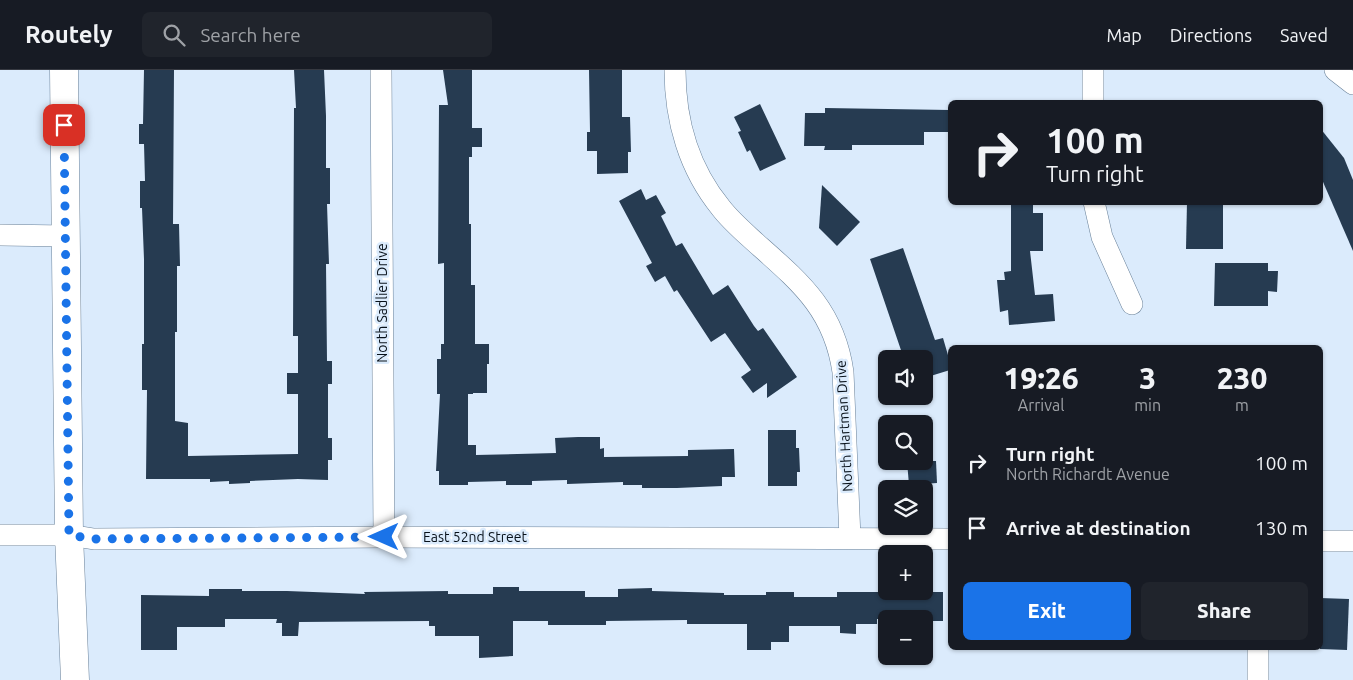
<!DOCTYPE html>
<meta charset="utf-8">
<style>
body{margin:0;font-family:Ubuntu,sans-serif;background:#20242c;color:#f1f3f6;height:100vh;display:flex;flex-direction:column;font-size:19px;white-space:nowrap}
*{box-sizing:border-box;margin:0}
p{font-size:16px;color:#9ea1a6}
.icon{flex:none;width:28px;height:28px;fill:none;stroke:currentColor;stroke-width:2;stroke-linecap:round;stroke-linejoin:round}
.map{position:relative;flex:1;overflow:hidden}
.side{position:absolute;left:948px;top:275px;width:375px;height:305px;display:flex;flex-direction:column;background:#171b24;border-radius:8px;box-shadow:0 1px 4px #0004}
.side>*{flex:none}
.hud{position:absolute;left:948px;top:30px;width:375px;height:105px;border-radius:8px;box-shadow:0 1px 4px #0004;background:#171b24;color:#f1f3f6;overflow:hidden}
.buttons{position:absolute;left:878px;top:280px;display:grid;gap:10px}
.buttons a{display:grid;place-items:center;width:55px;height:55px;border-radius:8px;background:#171b24;box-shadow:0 1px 4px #0004;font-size:25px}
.pin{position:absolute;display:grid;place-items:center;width:42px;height:42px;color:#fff;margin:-21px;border-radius:10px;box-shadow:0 2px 8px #0006}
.me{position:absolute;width:55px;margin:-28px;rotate:270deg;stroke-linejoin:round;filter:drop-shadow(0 0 4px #0008)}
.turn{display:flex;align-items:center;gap:18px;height:105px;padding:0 15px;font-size:22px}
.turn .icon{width:65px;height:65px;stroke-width:2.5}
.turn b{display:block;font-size:35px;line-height:42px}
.eta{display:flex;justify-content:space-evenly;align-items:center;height:85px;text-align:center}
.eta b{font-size:30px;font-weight:800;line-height:35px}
.primary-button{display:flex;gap:10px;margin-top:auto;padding:10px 15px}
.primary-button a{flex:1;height:58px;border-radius:8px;background:#1a73e8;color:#fff;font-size:20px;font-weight:800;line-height:58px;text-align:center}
.primary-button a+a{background:#20242c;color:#f1f3f6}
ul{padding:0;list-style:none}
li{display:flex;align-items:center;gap:15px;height:65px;padding:0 15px}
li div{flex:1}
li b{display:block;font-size:19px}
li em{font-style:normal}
header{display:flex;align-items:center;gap:30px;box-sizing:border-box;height:70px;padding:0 25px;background:#171b24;border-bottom:1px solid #363941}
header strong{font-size:24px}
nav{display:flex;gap:28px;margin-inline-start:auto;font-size:18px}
.search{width:350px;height:45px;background:#20242c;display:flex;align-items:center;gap:12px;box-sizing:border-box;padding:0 18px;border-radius:8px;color:#9ea1a6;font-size:19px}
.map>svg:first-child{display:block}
</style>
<header>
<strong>Routely</strong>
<div class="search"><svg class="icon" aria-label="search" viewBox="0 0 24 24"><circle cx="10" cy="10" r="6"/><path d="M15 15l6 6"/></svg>Search here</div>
<nav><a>Map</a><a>Directions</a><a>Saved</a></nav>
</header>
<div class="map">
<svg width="1353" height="610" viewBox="0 0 1353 610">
<rect width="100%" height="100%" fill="#dbebfc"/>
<!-- building -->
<g fill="#263b51">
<path d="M144,0H174L173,154H179L180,196H177V262H175V351L188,353V386L298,384V324H287V303H298V266H293L294,38H296L294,0H324L326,46V98H330V134H327L329,194H326L327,291H332V314H328V368H332V390H328V410L298,409L250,411V413L229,414V411L210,412V409H146L147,320H142V274H144V189L142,138H140V111H145L144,74H139V54H143Z"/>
<path d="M443,0H472V58H482V77H472V87H469V154H471V215H475V274H489V294H487V323H473V324H468V375H476V385L556,383L555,368L578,367H600V379L604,378V387L688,386V380L734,379L735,407H722V416L677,418H642V415H623V412L567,414V410L532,411V415H506V411L468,412V415H439V401H436L440,324H437V289H441V274H444V193L438,194L439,35H448Z"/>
<path d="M589,0H622V47H630L631,82H628V103L597,104V81H587V62H590Z"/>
<path d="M760,34L786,89L760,101L750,80L747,82L738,62L741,61L734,47Z"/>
<path d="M825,38L950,40V62H924V75H852V80H824L825,76H804L805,43H825Z"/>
<path d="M1320,58L1344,88L1353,110V181L1320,105Z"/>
<path d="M822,115L860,152L837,176L819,158Z"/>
<path d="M641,119L646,130L656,125L666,143L661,146L676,176L682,173L713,225L728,215L754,256L758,261L763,258L797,307L767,328V313L753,323L741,307L751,300L725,263L711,272L677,220L674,222L665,206L655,212L646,196L652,193L619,131Z"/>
<path d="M1011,132H1033V143H1043V181H1030L1035,225L1053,224L1055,251L1009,255L1008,240L1000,242L997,210H1005L1004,202L1011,201Z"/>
<path d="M1187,132H1223V179H1186Z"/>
<path d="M903,178L935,270L943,268L950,292V300L924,308V289H904L870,189Z"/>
<path d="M1215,193H1268V201H1278L1277,222L1268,221V236H1214Z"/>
<path d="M768,360H796V378H799L800,402H797V416H768Z"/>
<path d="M907,391H936L937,413L909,415Z"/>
<path d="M493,517H519V521H585V527H618V519L652,518V521L724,523V525H766V522H794V527H837V522H943V551H924V549H877V554H856V564L840,563V556H789V572H771V580H747V554H687V550L606,551V555H548V551H513V586L479,588V566H435V556H429V551L299,552L298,566H282V553H276L277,549H225V557H177V580H141V525L209,526V519H242V521H287L365,524L364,522L448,521V524H493Z"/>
<path d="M1320,528L1349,529L1347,580L1320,579Z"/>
</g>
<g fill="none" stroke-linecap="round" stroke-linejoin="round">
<defs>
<g id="street">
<path d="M381,0L384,467"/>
<path d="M675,0C675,50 689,99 721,138C731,151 744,162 756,173C801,213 834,240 843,302L850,468"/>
<path d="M1335,0L1353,14"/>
<path d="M1093,32V0"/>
<path d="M1094,132L1102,167L1132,234"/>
<path d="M0,165L66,166"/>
<path d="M0,465H69L94,469L384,467L950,469"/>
<path d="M1320,471H1353"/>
<path d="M1258,578V610"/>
</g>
<path id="secondary" d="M64,0L69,465L75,610"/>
</defs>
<!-- street casing -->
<use href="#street" stroke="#698199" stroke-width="22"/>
<!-- secondary casing -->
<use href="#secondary" stroke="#698199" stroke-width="29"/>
<!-- street -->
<use href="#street" stroke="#fff" stroke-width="21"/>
<!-- secondary -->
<use href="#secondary" stroke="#fff" stroke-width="28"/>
</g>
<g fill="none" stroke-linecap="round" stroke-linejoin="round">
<!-- route -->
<path stroke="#1a73e8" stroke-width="9" stroke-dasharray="0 16.2" d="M64,55L69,465L94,469L384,467"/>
</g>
<g text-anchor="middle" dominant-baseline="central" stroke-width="5" stroke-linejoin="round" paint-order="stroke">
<!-- street labels -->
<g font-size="14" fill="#08111a" stroke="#dbebfc">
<text transform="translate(382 233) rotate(-90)">North Sadlier Drive</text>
<text transform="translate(844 356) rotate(-93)">North Hartman Drive</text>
<text x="475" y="467">East 52nd Street</text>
</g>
</g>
</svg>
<div class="buttons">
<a><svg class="icon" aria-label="sound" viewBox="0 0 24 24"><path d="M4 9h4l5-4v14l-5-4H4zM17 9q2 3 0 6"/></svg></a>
<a><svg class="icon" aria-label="search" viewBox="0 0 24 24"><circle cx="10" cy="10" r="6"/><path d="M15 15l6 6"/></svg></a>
<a><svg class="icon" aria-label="layers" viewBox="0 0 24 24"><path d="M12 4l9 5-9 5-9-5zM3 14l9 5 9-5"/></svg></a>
<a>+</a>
<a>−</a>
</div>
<div class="pin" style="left:64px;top:55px;background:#d93025"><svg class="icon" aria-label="arrive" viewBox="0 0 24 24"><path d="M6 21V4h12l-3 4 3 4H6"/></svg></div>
<svg class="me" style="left:384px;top:467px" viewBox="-20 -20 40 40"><path d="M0-17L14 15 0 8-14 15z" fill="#1a73e8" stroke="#fff" stroke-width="4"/></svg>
<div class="hud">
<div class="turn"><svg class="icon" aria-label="right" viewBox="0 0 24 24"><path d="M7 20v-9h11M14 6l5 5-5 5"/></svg><div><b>100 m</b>Turn right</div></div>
</div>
<section class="side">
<div class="eta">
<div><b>19:26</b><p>Arrival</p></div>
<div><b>3</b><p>min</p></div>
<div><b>230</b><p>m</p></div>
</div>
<ul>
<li><svg class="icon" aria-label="right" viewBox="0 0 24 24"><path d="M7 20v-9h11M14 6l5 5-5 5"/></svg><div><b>Turn right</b><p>North Richardt Avenue</p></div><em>100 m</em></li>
<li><svg class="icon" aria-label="arrive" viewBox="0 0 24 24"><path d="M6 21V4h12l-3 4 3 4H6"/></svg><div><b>Arrive at destination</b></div><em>130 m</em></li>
</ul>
<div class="primary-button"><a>Exit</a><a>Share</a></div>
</section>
</div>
